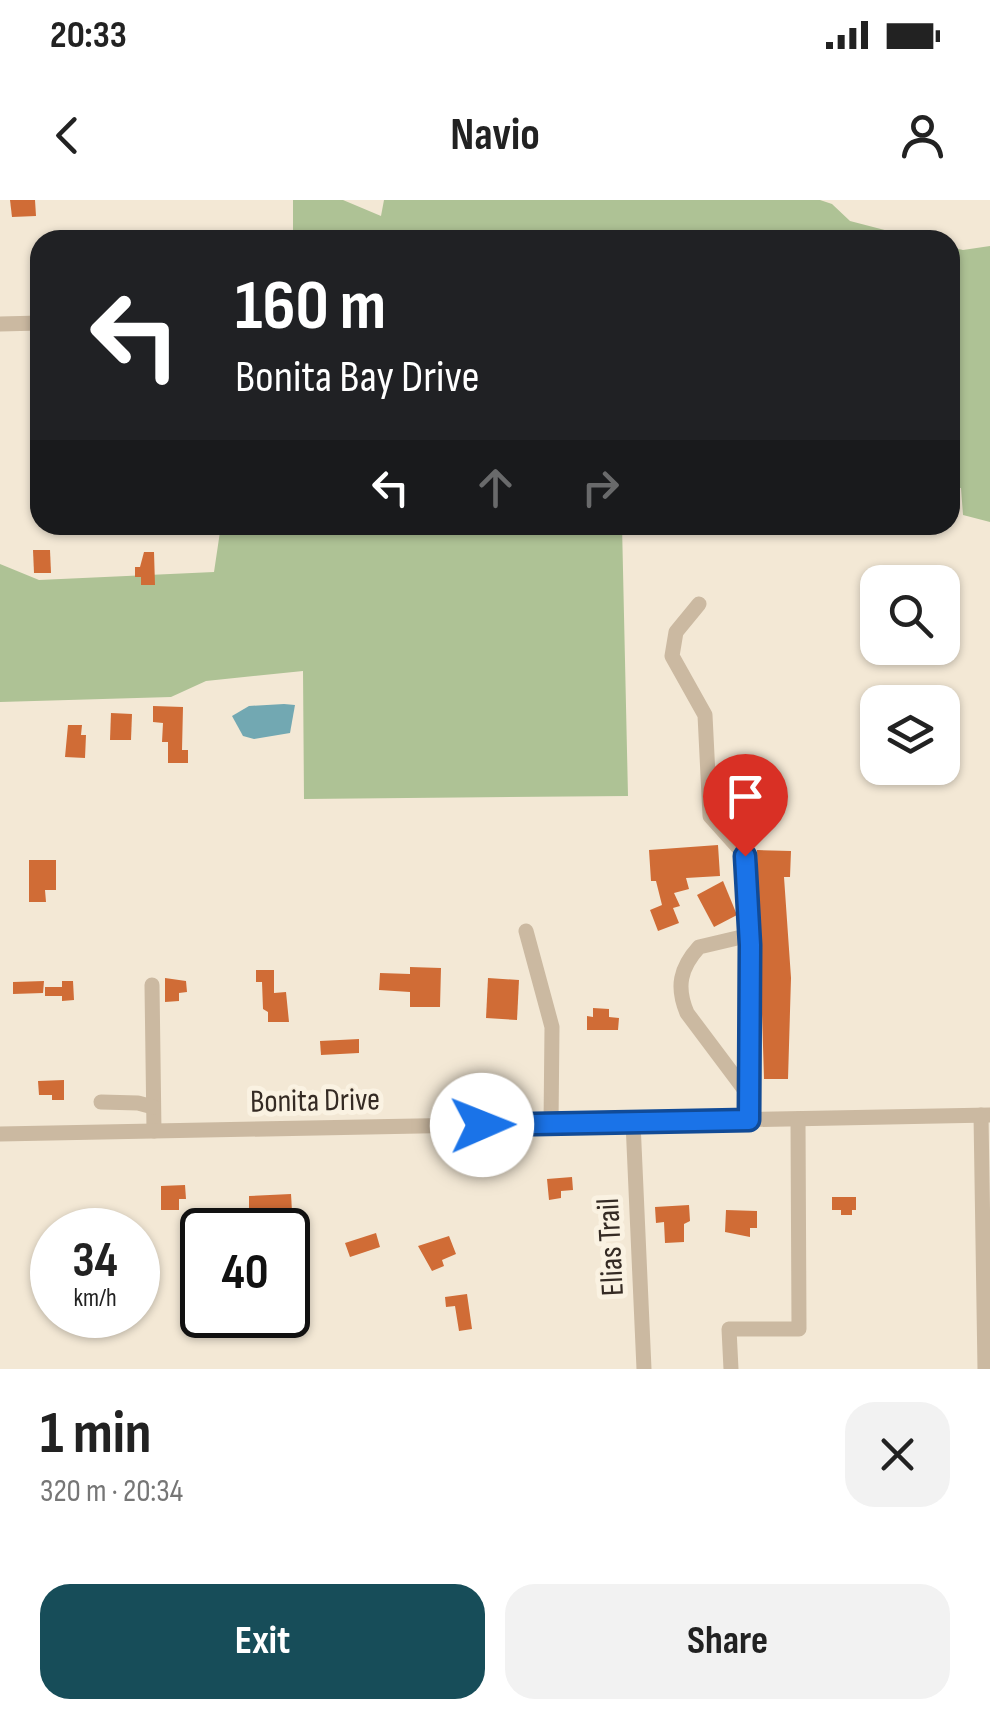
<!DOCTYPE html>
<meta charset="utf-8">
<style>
body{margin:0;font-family:"Sofia Sans Condensed",sans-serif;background:#f2f2f2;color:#222;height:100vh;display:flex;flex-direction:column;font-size:38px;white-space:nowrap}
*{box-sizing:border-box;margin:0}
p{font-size:32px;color:#767676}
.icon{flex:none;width:55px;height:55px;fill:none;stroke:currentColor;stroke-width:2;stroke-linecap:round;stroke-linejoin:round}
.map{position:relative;height:1169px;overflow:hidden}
.details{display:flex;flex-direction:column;background:#fff;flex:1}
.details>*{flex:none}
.banner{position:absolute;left:30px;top:30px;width:930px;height:305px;border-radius:30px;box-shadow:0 2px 8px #0004;background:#202124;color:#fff;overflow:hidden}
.tools{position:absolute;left:860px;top:365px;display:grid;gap:20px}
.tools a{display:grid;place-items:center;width:100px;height:100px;border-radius:20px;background:#fff;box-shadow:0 2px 8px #0004;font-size:50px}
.speed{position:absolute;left:30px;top:1008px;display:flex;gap:20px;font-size:50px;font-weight:700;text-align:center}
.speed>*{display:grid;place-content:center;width:130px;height:130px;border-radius:50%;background:#fff;box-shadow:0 2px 8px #0004;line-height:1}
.speed small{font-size:25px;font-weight:400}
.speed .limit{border:5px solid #111;border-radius:15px;background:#fff;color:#111}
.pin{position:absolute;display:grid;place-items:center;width:85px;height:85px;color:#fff;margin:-102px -42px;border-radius:50% 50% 50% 0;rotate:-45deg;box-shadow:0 0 10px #0007}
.pin .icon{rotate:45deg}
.me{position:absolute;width:110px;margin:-55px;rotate:89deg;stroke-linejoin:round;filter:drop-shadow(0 0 8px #0008)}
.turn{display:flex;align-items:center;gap:35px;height:210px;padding:0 40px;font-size:45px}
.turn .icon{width:130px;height:130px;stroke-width:2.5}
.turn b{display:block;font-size:70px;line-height:85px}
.lanes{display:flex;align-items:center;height:95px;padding:0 40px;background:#0003;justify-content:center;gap:50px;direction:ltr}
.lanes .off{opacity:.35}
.round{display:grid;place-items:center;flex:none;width:105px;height:105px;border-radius:30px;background:#f2f2f2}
.summary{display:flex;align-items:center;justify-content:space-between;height:170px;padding:0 40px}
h1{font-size:60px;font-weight:700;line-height:75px}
.action{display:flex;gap:20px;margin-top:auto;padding:20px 40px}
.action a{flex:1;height:115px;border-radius:30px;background:#174d59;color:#fff;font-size:40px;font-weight:700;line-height:115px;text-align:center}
.action a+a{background:#f2f2f2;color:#222}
.status{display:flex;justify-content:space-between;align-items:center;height:70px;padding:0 50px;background:#fff;direction:ltr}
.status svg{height:28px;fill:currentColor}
header{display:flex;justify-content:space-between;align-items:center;height:130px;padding:0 40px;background:#fff;font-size:45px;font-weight:700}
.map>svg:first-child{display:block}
</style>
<div class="status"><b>20:33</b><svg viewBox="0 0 49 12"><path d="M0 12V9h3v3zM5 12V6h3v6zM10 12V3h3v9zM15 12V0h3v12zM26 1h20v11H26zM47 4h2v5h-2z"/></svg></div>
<header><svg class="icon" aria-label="back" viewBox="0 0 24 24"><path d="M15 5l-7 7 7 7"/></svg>Navio<svg class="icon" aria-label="person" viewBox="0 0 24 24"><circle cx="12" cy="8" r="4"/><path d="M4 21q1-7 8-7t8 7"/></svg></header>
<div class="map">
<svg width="990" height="1169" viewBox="0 0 990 1169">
<rect width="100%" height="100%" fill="#f3e8d5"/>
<!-- green -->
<g fill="#aec295">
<path d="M293,0H343L381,16L384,0H820L832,4L850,21L923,40H293Z"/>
<path d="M990,46V322L963,315L961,288H950V47L963,50Z"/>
<path d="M221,325H622L628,596L304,599L303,471L206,481L171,497L0,502V364L39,380L214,372Z"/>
</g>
<!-- water -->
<path fill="#72a8b2" d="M284,504L295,505L290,533L254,539L243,536L232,516L249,506Z"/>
<!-- building -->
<g fill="#d06c36">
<path d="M10,0H35L36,16L12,17Z"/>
<path d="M33,350H50L51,373H34Z"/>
<path d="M144,352H154L155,385H141V377H135V367H140Z"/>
<path d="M153,506L183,507L182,550H188V563H168V542H162L163,523L153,522Z"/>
<path d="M111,513L132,514L131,540H110Z"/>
<path d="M68,525H82L81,535H86L85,558L65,557Z"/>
<path d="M718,645L720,676L686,678L689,689L674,693L680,706L673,708L679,723L658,731L650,710L662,705L656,681H651L649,650Z"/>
<path d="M757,650L791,651L790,677H784L791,778L788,879H764Z"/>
<path d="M29,660H56V690H45L46,702H29Z"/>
<path d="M723,681L737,715L714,727L697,695Z"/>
<path d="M410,767L441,768L440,807H410V792L379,790L380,773L410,774Z"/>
<path d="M256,770H274V793L286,792L289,822H268V812L263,809L262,782H256Z"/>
<path d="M165,778L186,781L187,792L179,793V801L165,802Z"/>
<path d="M488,778L519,780L517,820L486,818Z"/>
<path d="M44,781L43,793L13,794V782Z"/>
<path d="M62,781H73L74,800L62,801V796H45V787H62Z"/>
<path d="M593,808L609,809V817L619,818L618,830H587V816L593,817Z"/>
<path d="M359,839V853L321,855L320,841Z"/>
<path d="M64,880V900H52V895H39L38,881Z"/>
<path d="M572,977L573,990L561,991V998L549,1000L547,979Z"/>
<path d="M185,985L186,999H179V1010H161V986Z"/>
<path d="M291,994L292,1011L249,1012V996Z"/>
<path d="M832,997H856V1010H852V1015H841V1010H832Z"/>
<path d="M689,1005L690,1021L684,1024V1042L665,1043L664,1022L656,1023L655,1007Z"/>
<path d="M726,1010L757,1011V1028H750V1037L725,1032Z"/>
<path d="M376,1033L380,1047L350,1057L345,1043Z"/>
<path d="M449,1036L456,1054L442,1060L444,1066L432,1071L418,1046Z"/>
<path d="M467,1094L472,1129L459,1131L455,1106L446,1107L445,1097Z"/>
</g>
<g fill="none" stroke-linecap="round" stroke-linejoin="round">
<!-- minor -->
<g stroke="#cbb9a1" stroke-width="15">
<path d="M0,124L40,123"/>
<path d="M699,404L676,432L672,456L705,515L710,616L745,655L750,745L749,920"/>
<path d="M526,731L552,827L551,924"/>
<path d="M152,785L154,931"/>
<path d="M750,897L687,813C676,787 680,768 699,747L750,735"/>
<path d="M101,902L138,903L153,907"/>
<path d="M981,915L985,1169"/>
<path d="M633,922L644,1169"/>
<path d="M0,934L990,915"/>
<path d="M731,1169L729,1129H799L798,919"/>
</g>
</g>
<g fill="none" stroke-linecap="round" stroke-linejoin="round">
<defs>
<path id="route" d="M482,925L749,920L750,745L745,656"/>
</defs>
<!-- route casing -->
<use href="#route" stroke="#114b97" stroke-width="25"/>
<!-- route -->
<use href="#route" stroke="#1a73e8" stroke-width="18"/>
</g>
<g text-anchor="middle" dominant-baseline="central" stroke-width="10" stroke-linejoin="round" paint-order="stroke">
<!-- street labels -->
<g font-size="32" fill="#352b24" stroke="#faf2e2">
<text transform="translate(315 901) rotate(-1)">Bonita Drive</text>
<text transform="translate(611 1047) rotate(-93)">Elias Trail</text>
</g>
</g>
</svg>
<div class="tools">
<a><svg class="icon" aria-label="search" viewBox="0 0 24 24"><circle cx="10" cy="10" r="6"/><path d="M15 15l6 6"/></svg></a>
<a><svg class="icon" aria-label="layers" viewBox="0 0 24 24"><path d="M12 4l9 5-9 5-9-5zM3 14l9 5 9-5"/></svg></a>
</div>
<div class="speed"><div>34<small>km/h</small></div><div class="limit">40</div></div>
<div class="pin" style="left:745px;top:656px;background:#d93025"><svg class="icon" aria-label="arrive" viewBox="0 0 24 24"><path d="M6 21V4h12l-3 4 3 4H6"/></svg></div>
<svg class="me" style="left:482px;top:925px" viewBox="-20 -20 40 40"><circle r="19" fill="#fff"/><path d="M0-13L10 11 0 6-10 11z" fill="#1a73e8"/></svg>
<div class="banner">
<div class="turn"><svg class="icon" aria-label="left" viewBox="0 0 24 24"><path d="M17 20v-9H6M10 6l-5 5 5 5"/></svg><div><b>160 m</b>Bonita Bay Drive</div></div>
<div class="lanes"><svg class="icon" aria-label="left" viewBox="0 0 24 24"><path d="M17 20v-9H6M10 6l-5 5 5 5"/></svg><svg class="icon off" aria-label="ahead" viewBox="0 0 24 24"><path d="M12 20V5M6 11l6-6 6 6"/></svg><svg class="icon off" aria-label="right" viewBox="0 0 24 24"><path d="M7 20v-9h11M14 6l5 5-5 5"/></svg></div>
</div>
</div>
<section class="details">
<div class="summary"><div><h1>1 min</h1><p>320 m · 20:34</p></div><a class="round"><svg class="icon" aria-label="close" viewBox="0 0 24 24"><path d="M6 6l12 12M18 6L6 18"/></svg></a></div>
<div class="action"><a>Exit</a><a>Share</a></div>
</section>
